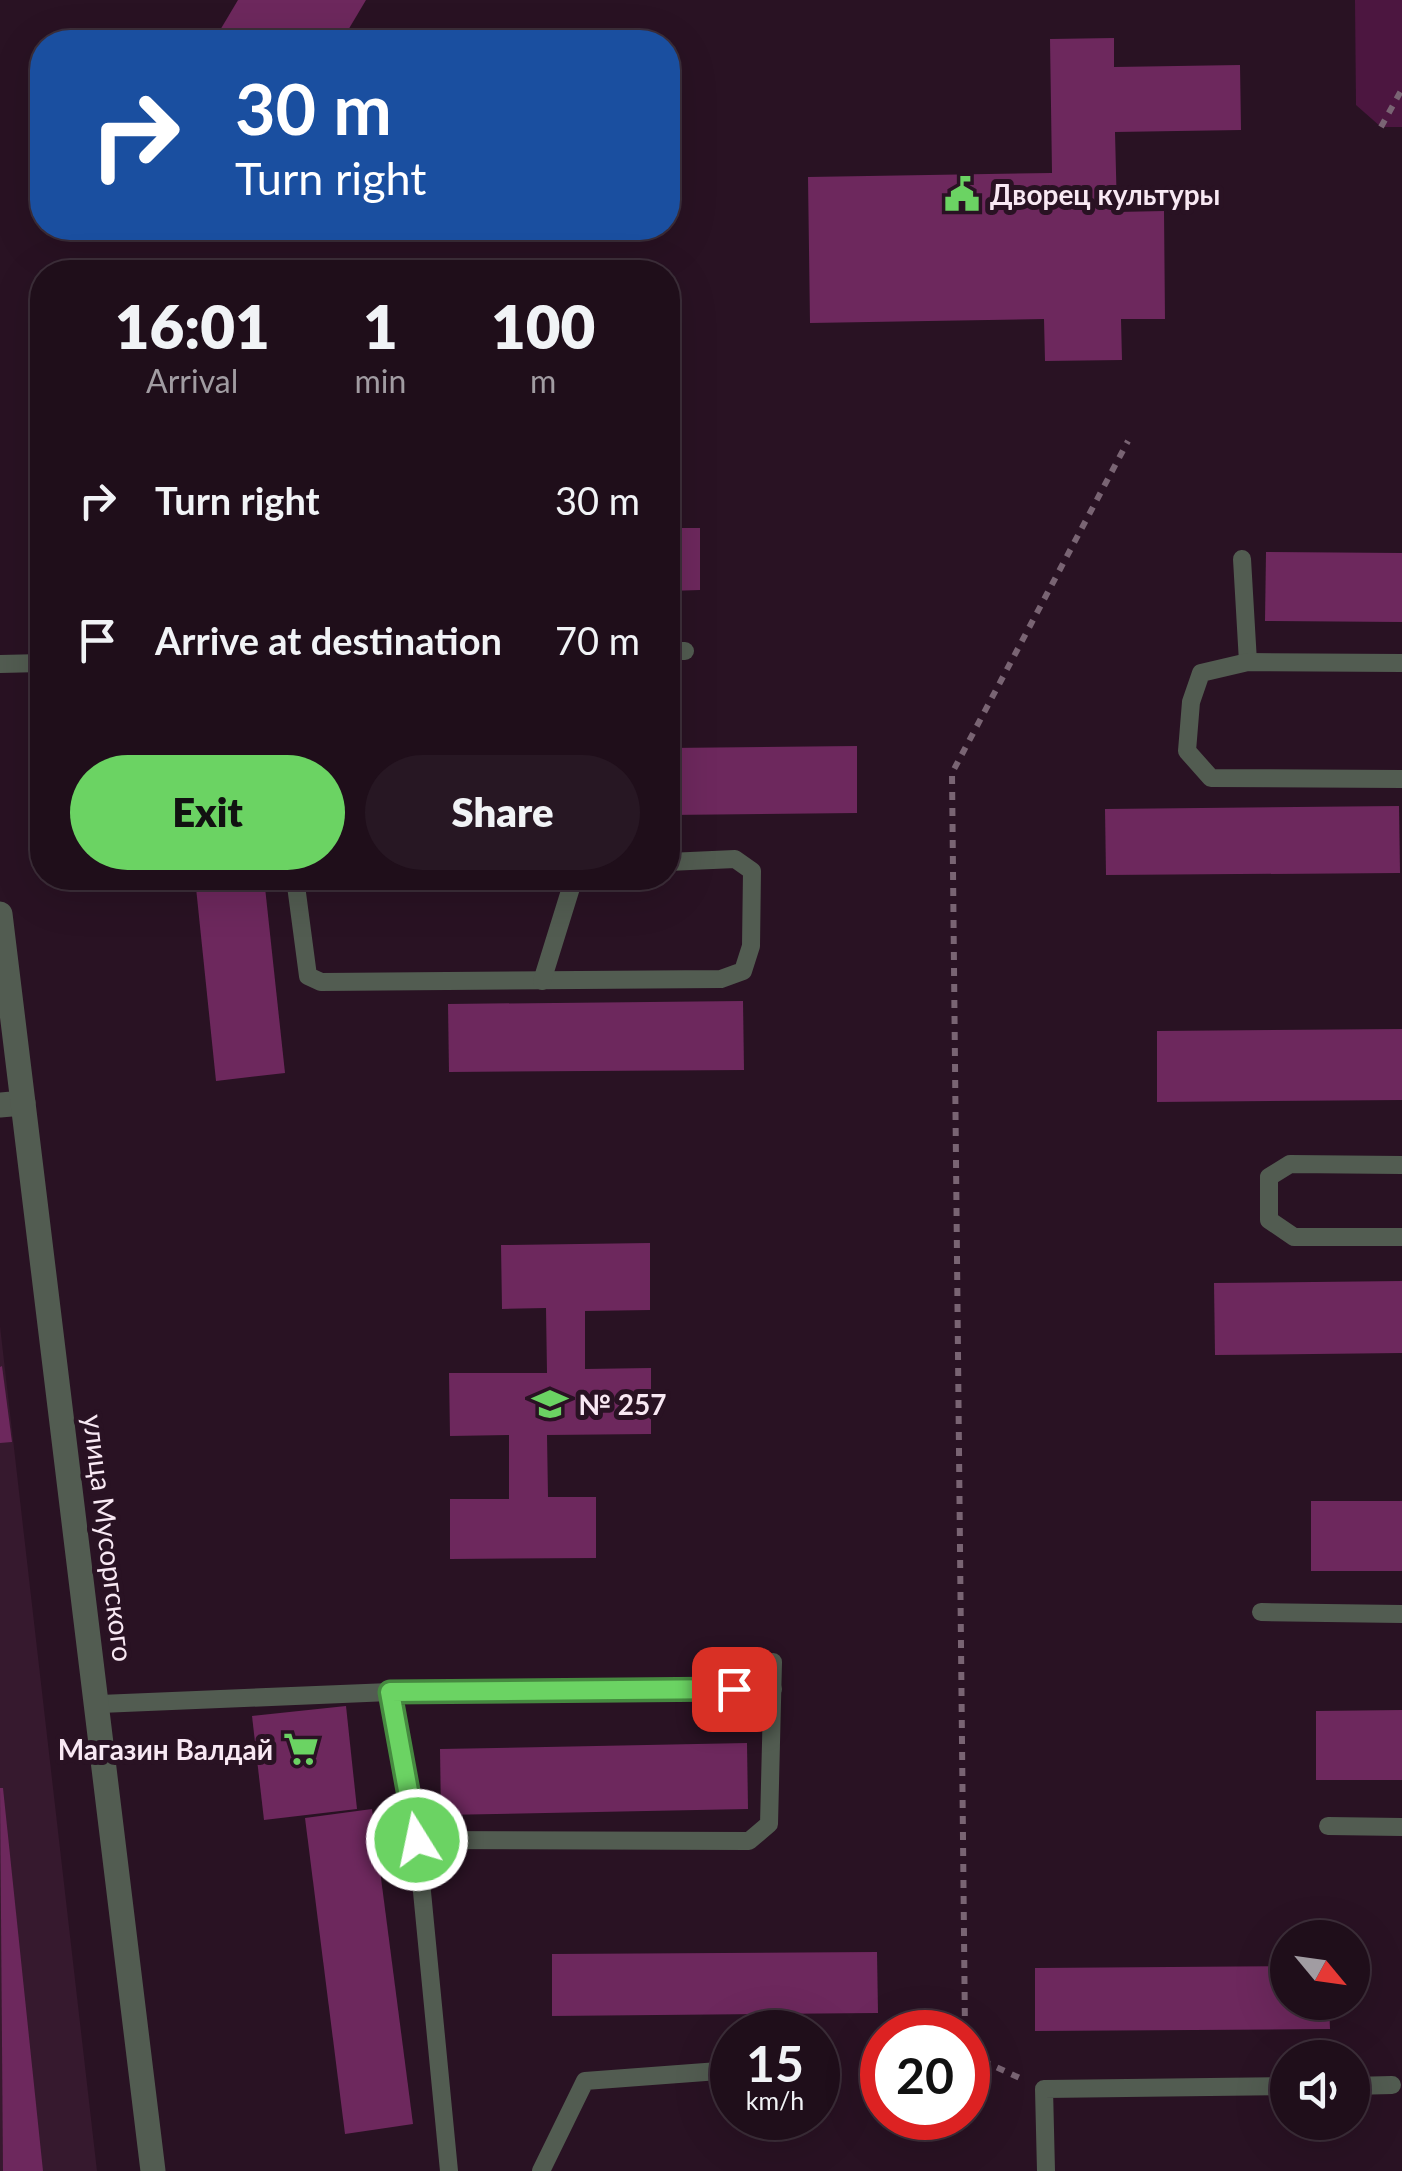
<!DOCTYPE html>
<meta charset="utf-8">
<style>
body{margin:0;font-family:Lato,sans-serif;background:#271723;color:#f1f3f6;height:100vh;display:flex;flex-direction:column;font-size:38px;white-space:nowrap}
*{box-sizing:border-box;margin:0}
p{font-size:32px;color:#a19ca2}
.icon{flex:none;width:55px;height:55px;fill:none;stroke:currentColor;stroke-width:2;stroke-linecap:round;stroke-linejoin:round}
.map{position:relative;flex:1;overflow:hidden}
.details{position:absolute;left:30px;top:260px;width:650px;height:630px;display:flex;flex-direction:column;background:#1f0e1a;border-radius:40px;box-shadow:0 10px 40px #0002,0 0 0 2px #3c2e39}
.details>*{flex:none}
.hud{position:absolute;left:30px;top:30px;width:650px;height:210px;border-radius:40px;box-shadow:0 10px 40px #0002,0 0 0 2px #3c2e39;background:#1a4fa0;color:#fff;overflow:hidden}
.needle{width:65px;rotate:119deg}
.fabs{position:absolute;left:1270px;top:1920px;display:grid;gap:20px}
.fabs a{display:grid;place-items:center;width:100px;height:100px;border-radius:50%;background:#1f0e1a;box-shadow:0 10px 40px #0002,0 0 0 2px #3c2e39;font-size:50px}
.speed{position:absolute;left:710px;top:2010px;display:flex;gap:20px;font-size:50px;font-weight:700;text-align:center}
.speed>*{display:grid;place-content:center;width:130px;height:130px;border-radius:50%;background:#1f0e1a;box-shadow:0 10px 40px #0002,0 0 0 2px #3c2e39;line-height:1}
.speed small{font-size:25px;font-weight:400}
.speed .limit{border:15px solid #d22;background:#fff;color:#111}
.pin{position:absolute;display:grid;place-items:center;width:85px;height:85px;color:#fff;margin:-42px;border-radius:20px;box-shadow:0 5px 15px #0006}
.me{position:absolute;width:110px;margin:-55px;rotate:350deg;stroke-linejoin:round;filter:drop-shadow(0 0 8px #0008)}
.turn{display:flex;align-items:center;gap:35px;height:210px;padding:0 40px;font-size:45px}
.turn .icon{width:130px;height:130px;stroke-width:2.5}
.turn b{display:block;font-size:70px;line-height:85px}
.eta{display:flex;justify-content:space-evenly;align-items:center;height:170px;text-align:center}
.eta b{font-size:60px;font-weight:800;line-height:70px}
.action{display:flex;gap:20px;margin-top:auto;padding:20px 40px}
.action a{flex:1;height:115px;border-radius:60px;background:#6bd363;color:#111;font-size:40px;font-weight:800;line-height:115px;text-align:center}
.action a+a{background:#271723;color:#f1f3f6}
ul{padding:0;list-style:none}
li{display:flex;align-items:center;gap:30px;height:140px;padding:0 40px}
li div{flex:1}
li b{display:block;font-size:38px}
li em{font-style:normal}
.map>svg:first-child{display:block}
</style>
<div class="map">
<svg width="1402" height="2171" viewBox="0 0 1402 2171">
<rect width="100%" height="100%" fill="#291223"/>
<!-- built -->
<path fill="#36192e" d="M0,1326L97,2171H0Z"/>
<!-- green -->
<path fill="#4c1640" d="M1355,0H1402V127H1381L1356,105Z"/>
<!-- building -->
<g fill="#6d285d">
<path d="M238,0H366L341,42H213Z"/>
<path d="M1114,38V67L1240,65L1241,130L1115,132L1117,212L1164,211L1165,319H1121L1122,360L1045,361L1044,319L810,323L808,177L1052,173L1050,39Z"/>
<path d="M668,528H700V590L668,591Z"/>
<path d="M1266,552L1402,553V622L1265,621Z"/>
<path d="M857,746V813L668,815V748Z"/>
<path d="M1399,806L1400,873L1106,875L1105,809Z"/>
<path d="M195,878H264L285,1073L216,1081Z"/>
<path d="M743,1001L744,1070L449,1072L448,1004Z"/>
<path d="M1402,1029V1100L1157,1102V1031Z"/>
<path d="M650,1243V1310L585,1311V1369L651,1368V1434L547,1435L548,1497H596V1558L450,1559V1499H509V1435L450,1436L449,1373H547L546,1308L502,1309L501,1245Z"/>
<path d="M1402,1281V1353L1215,1355L1214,1283Z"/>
<path d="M2,1366L12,1442L0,1443V1367Z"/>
<rect x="1311" y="1501" width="91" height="70"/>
<path d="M346,1706L357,1809L264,1820L252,1716Z"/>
<path d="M1402,1710V1780H1316V1711Z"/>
<path d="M747,1743L748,1809L441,1815L440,1749Z"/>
<path d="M0,1788H3L43,2171H3Z"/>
<path d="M372,1809L413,2124L345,2134L305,1818Z"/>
<path d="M877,1952L878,2013L552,2016V1954Z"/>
<path d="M1288,1966V2002H1329L1330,2029L1035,2031V1968Z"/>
</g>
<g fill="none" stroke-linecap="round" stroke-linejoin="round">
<!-- path -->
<g stroke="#796473" stroke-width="6" stroke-dasharray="8 8" stroke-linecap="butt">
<path d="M1381,127L1402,89"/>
<path d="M965,2032L952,773L1128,441"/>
<path d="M968,2054L1024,2080"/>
</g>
<!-- service -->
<g stroke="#525c51" stroke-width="18">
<path d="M1242,559L1248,662"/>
<path d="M668,651H685"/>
<path d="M1402,663L1248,662L1201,673L1191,702L1187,751L1211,778L1402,779"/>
<path d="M0,664L42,663"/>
<path d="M295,878L308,976L321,982L721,979L743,971L751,946L752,871L735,859L668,862"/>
<path d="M542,981L574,878"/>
<path d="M1402,1165L1290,1164L1269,1177V1220L1294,1237H1402"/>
<path d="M1261,1612L1402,1614"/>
<path d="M390,1692L417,1840L449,2171"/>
<path d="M100,1704L390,1692L773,1689"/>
<path d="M1328,1826L1402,1827"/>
<path d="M417,1840L749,1841L769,1824L773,1662"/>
<path d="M818,2063H825"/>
<path d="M1352,2086L1392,2085"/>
<path d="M541,2171L585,2081L732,2070"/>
<path d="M1046,2171L1044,2089L1288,2086"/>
</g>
<!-- minor -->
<path stroke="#525c51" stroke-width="25" d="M0,1105L23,1103"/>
<!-- tertiary -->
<path stroke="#525c51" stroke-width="25" d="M0,914L153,2171"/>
</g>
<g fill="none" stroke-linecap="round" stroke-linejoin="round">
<defs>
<path id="route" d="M417,1840L390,1692L734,1689"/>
</defs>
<!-- route casing -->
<use href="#route" stroke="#468940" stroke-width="25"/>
<!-- route -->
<use href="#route" stroke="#6bd363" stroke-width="18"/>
</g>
<!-- icons -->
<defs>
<symbol id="civic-bare" viewBox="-9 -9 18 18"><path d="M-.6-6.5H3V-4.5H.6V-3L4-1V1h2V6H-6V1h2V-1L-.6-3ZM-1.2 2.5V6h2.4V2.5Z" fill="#6bd363" stroke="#291223" stroke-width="2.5" paint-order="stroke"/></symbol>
<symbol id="school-bare" viewBox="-9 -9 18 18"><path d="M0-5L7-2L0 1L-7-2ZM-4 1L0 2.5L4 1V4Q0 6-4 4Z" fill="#6bd363" stroke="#291223" stroke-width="2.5" paint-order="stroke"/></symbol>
<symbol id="supermarket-bare" viewBox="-9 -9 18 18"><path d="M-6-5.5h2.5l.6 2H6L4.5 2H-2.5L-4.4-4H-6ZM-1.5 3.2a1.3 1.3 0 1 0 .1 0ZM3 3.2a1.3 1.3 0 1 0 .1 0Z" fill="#6bd363" stroke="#291223" stroke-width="2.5" paint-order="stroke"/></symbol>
</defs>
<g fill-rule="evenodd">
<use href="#civic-bare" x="937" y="169" width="50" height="50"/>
<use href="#school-bare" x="525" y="1379" width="50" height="50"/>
<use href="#supermarket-bare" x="276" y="1724" width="50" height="50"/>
</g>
<g text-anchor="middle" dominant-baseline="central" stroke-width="10" stroke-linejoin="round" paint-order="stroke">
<!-- poi labels -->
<g font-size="28" font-weight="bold" fill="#f8e8f3" stroke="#291223" text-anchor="start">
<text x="990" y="194">Дворец культуры</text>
<text x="578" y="1404">№ 257</text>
<text x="273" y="1749" text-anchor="end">Магазин Валдай</text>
</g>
<!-- street labels -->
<g font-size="28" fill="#f8e8f3" stroke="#291223">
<text transform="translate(109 1538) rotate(83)">улица Мусоргского</text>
</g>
</g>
</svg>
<div class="fabs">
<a><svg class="needle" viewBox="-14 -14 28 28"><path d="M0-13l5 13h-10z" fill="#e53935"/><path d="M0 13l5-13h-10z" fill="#a19ca2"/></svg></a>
<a><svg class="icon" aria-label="sound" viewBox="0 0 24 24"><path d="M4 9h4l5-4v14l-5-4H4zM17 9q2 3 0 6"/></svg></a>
</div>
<div class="speed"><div>15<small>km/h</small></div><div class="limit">20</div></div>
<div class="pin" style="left:734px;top:1689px;background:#d93025"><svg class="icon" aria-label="arrive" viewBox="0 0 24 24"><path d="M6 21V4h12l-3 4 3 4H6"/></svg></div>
<svg class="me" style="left:417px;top:1840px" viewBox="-20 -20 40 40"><circle r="17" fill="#6bd363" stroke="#fff" stroke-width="3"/><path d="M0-11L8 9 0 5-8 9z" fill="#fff"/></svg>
<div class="hud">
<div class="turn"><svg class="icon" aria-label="right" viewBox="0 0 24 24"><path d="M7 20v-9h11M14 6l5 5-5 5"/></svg><div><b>30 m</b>Turn right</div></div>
</div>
<section class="details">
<div class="eta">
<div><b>16:01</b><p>Arrival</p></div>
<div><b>1</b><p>min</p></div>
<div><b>100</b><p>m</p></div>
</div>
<ul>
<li><svg class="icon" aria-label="right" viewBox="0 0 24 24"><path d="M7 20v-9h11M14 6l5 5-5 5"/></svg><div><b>Turn right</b></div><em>30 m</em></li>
<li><svg class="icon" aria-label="arrive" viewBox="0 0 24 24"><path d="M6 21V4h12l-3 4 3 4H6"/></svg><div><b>Arrive at destination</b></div><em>70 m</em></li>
</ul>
<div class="action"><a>Exit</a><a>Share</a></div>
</section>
</div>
